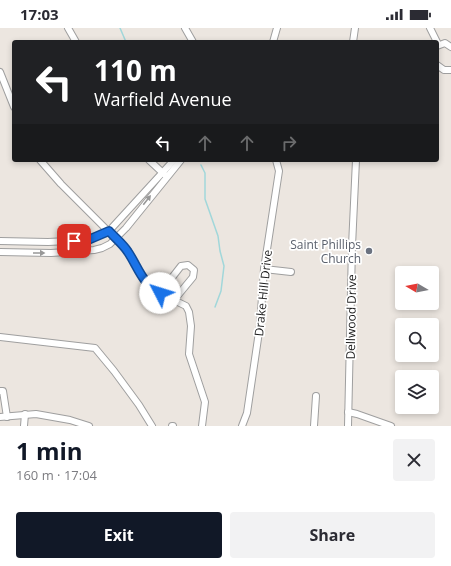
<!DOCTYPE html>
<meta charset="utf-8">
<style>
body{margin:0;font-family:"Open Sans",sans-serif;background:#f2f2f3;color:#2b2b33;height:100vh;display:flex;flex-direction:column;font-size:15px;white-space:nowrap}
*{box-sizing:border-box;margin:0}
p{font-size:13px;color:#7c7c81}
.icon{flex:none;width:22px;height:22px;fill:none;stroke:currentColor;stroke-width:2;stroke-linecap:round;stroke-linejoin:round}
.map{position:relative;height:398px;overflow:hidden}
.details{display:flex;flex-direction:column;background:#fff;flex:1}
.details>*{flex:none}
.top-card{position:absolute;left:12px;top:12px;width:427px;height:122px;border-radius:4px;box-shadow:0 2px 6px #0003;background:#202124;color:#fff;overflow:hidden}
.needle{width:26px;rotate:280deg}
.controls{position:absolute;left:395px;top:238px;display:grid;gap:8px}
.controls a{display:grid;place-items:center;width:44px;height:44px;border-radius:4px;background:#fff;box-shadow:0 2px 6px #0003;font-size:20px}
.pin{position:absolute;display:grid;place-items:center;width:34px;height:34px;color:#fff;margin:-17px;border-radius:8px;box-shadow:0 2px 6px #0006}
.me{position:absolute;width:44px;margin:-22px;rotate:310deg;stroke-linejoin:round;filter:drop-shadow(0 0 3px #0008)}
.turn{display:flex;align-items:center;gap:14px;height:84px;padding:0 16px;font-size:18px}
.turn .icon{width:52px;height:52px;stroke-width:2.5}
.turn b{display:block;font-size:28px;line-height:34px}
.lanes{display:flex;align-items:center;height:38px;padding:0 16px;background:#0003;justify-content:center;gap:20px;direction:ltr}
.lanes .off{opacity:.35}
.round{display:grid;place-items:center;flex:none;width:42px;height:42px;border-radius:4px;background:#f2f2f3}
.headline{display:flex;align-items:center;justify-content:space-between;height:68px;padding:0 16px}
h1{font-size:24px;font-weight:700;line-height:30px;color:#111827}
.primary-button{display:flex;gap:8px;margin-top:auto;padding:8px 16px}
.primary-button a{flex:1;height:46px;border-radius:4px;background:#111827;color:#fff;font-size:16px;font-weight:700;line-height:46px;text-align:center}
.primary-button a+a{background:#f2f2f3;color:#2b2b33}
.status{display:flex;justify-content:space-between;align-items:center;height:28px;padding:0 20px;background:#fff;direction:ltr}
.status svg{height:11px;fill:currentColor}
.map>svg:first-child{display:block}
</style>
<div class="status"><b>17:03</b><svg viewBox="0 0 49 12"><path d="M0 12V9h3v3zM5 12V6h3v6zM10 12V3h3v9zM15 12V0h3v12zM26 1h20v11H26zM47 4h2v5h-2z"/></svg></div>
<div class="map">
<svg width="451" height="398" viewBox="0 0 451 398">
<rect width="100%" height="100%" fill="#ece6e0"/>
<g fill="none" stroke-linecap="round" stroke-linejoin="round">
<!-- stream -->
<g stroke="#a1d7da" stroke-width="1.5">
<path d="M120,0L126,14"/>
<path d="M201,137L205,145V171L218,208L220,223L224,238L221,263L215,279"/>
</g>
<defs>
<g id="minor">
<path d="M68,0L76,14"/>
<path d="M185,0L193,14"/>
<path d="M430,0L437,14"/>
<path d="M273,14L277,0"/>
<path d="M353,14L355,0"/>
<path d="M437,18L445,15L451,19"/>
<path d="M437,37L444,42H451"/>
<path d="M0,44L14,79"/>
<path d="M40,132L61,156L128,223L144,252L153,262L186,278L189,284L191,298L189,326L205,374L202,398"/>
<path d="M149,132L164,146"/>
<path d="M0,213L48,214L88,212L109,203L174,132"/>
<path d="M0,224L51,225L94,222L102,220L110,216L126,200L181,132"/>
<path d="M264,241L291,244"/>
<path d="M160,265L181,238L188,237L194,242L193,249L174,272"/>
<path d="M0,309L95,320L114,343L139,377L152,398"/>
<path d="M0,363H3L7,389"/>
<path d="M348,384L357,386L391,398"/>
<path d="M0,389L36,386L70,392L89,398"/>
<path d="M24,398L25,386"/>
<path d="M172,398H173"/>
<path d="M242,398L247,385L260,297L264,241L279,143L276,132"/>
<path d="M314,398L316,368"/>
<path d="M348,398L352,218L356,132"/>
</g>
</defs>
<!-- minor casing -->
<use href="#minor" stroke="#9f9f9f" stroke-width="8"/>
<!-- minor -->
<use href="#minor" stroke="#fff" stroke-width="6"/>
</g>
<!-- one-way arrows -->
<defs><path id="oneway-solid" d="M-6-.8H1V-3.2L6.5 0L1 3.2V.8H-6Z"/></defs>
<g fill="#989898">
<use href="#oneway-solid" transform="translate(147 172) rotate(-52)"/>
<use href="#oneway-solid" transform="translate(39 225)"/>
</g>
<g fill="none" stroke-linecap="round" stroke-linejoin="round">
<defs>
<path id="route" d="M74,213L88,212L109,203C115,210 123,216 128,224C138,239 143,257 160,265"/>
</defs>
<!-- route casing -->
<use href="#route" stroke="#114b97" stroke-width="10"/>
<!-- route -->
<use href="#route" stroke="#1a73e8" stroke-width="7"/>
</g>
<!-- markers -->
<circle fill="#6b7280" stroke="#fff" stroke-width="1.5" cx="369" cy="223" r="4"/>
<g text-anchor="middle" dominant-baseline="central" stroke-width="3.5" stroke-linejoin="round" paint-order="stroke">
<!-- worship labels -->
<g font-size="12" fill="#5b616d" stroke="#fff" text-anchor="end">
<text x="361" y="216">Saint Phillips<tspan x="361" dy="14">Church</tspan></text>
</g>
<!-- street labels -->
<g font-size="12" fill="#1b1b1b" stroke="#fff">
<text transform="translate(263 265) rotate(-84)">Drake Hill Drive</text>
<text transform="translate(351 289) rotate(-89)">Dellwood Drive</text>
</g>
</g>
</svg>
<div class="controls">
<a><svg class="needle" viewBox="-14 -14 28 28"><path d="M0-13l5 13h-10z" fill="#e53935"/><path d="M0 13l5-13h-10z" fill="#7c7c81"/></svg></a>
<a><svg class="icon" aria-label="search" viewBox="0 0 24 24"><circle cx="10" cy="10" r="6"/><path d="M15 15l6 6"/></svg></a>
<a><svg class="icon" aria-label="layers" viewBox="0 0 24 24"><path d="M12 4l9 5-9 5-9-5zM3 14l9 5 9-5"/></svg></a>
</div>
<div class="pin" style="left:74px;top:213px;background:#d93025"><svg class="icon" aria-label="arrive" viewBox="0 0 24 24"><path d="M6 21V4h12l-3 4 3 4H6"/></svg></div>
<svg class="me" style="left:160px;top:265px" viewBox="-20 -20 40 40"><circle r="19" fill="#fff"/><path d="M0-13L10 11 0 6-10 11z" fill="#1a73e8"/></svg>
<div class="top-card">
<div class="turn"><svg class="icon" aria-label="left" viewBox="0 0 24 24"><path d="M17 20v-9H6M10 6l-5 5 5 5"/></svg><div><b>110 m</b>Warfield Avenue</div></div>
<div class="lanes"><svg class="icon" aria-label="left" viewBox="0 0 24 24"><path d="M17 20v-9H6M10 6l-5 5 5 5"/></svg><svg class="icon off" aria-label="ahead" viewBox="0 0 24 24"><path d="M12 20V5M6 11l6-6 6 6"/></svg><svg class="icon off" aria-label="ahead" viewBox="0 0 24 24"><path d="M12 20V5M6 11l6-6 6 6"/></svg><svg class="icon off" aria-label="right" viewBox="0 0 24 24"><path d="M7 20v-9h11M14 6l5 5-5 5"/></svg></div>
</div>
</div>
<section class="details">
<div class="headline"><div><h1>1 min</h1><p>160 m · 17:04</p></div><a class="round"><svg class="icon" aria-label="close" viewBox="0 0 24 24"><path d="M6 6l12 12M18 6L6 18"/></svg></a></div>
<div class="primary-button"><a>Exit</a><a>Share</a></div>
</section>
